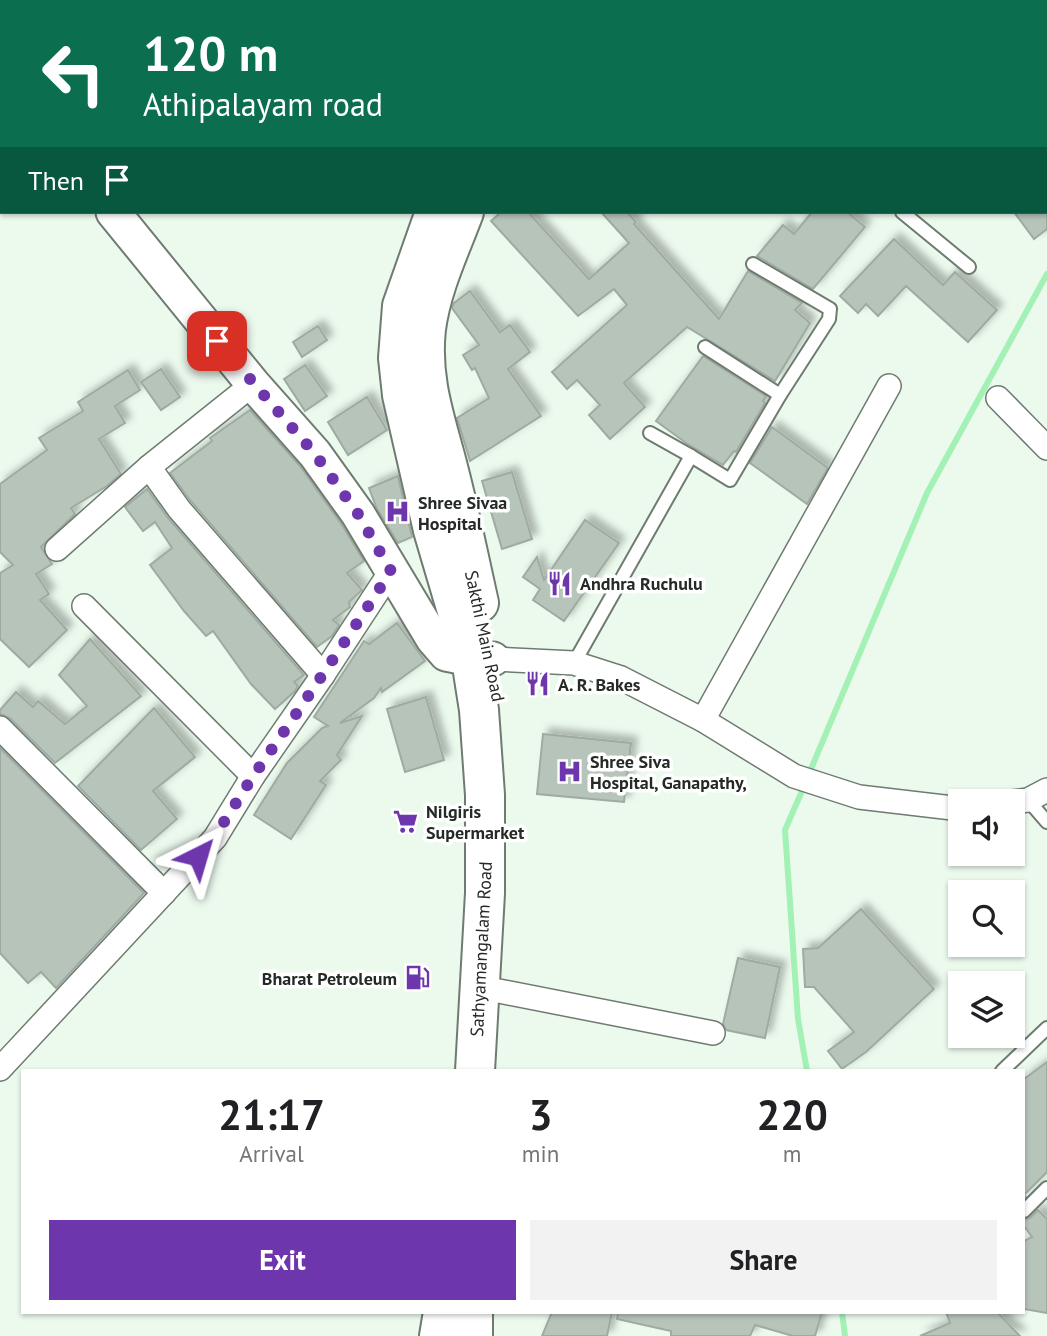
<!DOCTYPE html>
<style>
body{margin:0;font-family:"PT Sans",sans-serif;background:#f2f2f2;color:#202124;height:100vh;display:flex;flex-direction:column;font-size:26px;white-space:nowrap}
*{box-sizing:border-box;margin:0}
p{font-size:23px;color:#757577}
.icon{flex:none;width:38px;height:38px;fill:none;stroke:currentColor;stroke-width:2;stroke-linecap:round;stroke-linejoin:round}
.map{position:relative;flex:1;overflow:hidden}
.sheet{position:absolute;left:21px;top:1069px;width:1004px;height:245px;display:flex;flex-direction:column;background:#fff;border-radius:0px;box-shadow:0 2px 5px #0004}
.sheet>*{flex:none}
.banner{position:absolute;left:0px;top:0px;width:1048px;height:214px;box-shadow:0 2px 5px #0004;background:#0b6e4f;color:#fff;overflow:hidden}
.tools{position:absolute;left:948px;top:789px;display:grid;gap:14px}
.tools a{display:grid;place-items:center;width:77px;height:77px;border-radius:0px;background:#fff;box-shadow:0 2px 5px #0004;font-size:35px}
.pin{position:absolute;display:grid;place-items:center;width:60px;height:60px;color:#fff;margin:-30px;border-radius:14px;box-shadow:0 4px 10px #0006}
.me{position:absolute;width:77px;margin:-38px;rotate:40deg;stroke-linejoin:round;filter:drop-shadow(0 0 5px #0008)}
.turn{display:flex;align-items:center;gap:24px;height:147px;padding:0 28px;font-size:32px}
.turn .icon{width:91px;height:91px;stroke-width:2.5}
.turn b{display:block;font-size:49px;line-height:60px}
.then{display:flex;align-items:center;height:66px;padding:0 28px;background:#0003;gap:14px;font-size:26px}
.eta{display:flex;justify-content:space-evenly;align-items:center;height:119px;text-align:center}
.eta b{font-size:42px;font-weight:600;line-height:49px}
.primary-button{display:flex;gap:14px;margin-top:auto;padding:14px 28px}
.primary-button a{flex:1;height:80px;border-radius:0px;background:#6e36ad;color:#fff;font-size:28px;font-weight:600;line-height:80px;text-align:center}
.primary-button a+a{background:#f2f2f2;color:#202124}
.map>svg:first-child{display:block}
</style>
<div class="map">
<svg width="1047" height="1336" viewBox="0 0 1047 1336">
<defs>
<filter id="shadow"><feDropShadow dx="6" dy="-6" stdDeviation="3.5" flood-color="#0004"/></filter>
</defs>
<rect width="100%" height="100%" fill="#ecfaee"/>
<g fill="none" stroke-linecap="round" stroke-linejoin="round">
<!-- stream -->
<g stroke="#a4f1b6" stroke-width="6">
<path d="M811,769L927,493L1047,274"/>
<path d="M802,791L785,830L798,1019L807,1071"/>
<path d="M842,1312L845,1336"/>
</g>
</g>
<!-- building -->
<g fill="#b7c4ba" stroke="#9faba1" stroke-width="2" filter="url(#shadow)">
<path d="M501,212H528L589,279L629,243L601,212H627L636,222L634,224L719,319L748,271L802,303L795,310L810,323L775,381L687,327L624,383L645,407L610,439L589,415L600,405L577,380L567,389L552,372L627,305L614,289L578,316L491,221Z"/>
<path d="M812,212H847L865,227L813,289L757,256L783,225L794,234Z"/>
<path d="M1014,212H1047V229L1034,239Z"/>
<path d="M894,239L943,285L955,272L997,310L968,342L906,286L878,316L866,304L858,313L840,296Z"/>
<path d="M470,291L500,332L510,325L530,352L508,369L541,416L470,461L457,418L489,398L475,368L472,370L463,355L479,345L452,308L454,303Z"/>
<path d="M318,326L327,340L302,357L293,342Z"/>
<path d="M703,356L766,396L763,401L765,403L736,452L734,451L723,465L686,443L656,421Z"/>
<path d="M305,365L327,396L305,411L284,379Z"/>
<path d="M161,369L180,397L161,410L141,382Z"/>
<path d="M128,370L140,390L115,406L125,423L99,439L121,474L107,486L71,508L75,514L41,547L52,564L36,574L49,594L40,600L67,630L29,667L0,639V573L13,565L0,552V484L47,450L39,438L83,411L78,402Z"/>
<path d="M367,397L387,430L348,455L328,422Z"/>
<path d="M250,410L300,466L342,525L364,561L347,573L362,590L349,602L350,607L333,620L339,625L332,636L317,647L190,500L170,473L212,441L210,438Z"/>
<path d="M772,427L828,468L807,504L750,463Z"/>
<path d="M512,472L532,539L502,549L482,481Z"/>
<path d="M398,476L412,537L398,543L377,509L369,488Z"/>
<path d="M147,489L168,518L304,675L294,682L298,686L295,691L275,709L251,684L213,631L206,636L184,611L150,565L172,548L155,522L143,531L125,507Z"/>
<path d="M585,520L619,543L564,621L533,600L540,589L523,577L537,557L544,580Z"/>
<path d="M397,623L425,661L382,692L381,688L374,698L340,723L362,716L337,755L341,760L320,781L326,785L291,839L254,815L287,763L322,728L328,726L314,717L364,641L369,644Z"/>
<path d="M90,639L141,696L55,763L10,718L0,714V710L16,692L33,707L38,701L65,724L87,706L59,675Z"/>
<path d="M426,697L444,760L405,772L387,709Z"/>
<path d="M154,708L195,757L153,791L177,819L141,850L78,786Z"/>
<path d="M543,734L631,743L624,802L537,794Z"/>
<path d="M0,748L144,893L56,988L41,972L28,983L0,953Z"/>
<path d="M861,909L934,989L866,1052L842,1069L828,1051L854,1032L814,987H805L803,949L818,948Z"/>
<path d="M738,958L780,967L765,1038L726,1030L723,1024Z"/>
<path d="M1047,1062V1172L1024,1195L1026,1197L1024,1199V1079Z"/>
<path d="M1038,1210L1047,1219V1313L1024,1309V1241L1032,1237L1024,1226V1220L1030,1218Z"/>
<path d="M552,1312H612L607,1336H542Z"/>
<path d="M618,1312H822L815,1336H793L755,1325L750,1336H671V1331L617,1319Z"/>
<path d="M946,1312H997L1020,1336H920L950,1323Z"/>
</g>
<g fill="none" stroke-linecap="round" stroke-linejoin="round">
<defs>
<g id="lane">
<path d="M837,0L839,2"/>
<path d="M902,212L969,267"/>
<path d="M705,347L780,395"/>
<path d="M650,433L691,456"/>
<path d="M574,663L691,456L730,480L780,395L829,319L830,309L753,264"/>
<path d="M1028,800L1047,822"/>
<path d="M1002,1071L1047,1028"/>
<path d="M1024,1211L1047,1188"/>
</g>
<g id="street">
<path d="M374,0L375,2"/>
<path d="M253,384L149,467L179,509L323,675"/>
<path d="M998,398L1047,448"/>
<path d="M57,549L149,467"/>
<path d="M84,606L253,776"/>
<path d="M493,659L574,663L621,678L703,720L794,776L859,797L961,809"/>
<path d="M703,720L889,386"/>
<path d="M0,728L164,893"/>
<path d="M1013,802L1028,800L1047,790"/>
<path d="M499,991L713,1033"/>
<path d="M0,1069L215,838L253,776L323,675L391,571"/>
</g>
<g id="secondary">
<path d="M0,46L2,49"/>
<path d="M113,212L253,384L315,454L358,514L433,639L446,654L471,659H493"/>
</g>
<g id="highway">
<path d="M530,2V0"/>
<path d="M563,2L564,0"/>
<path d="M435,212L402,306L398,358L402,395L433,530L471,659L479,710L485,795V893L475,1071"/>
<path d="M464,212C450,249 431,289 426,329C421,376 433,412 445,456C458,504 468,554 479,603"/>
<path d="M473,1312V1336"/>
<path d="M439,1336L443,1312"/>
</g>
</defs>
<!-- lane casing -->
<use href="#lane" stroke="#6f7b71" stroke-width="16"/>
<!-- street casing -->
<use href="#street" stroke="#6f7b71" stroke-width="26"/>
<!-- secondary casing -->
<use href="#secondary" stroke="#6f7b71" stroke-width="37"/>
<!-- highway casing -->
<use href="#highway" stroke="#6f7b71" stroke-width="42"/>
<!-- lane -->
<use href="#lane" stroke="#fff" stroke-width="12"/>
<!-- street -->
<use href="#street" stroke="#fff" stroke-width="23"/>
<!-- secondary -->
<use href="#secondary" stroke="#fff" stroke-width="33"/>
<!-- highway -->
<use href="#highway" stroke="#fff" stroke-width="38"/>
</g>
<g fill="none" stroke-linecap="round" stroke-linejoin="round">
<!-- route -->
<path stroke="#6e36ad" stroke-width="12" stroke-dasharray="0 21.6" d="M198,856C221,831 236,801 256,772C302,706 347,639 391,571L358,514L315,454L217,341"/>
</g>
<!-- icons -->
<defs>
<symbol id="hospital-bare" viewBox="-9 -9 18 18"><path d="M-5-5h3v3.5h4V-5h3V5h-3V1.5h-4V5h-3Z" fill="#6e36ad" stroke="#fff" stroke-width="2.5" paint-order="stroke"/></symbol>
<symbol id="restaurant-bare" viewBox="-9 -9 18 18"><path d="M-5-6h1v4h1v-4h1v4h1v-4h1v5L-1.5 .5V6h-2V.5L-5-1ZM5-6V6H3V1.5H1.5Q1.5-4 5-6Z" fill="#6e36ad" stroke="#fff" stroke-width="2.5" paint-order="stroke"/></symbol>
<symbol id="supermarket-bare" viewBox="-9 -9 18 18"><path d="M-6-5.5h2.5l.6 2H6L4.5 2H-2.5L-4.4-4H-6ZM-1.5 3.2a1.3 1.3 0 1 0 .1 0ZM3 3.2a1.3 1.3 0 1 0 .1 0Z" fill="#6e36ad" stroke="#fff" stroke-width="2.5" paint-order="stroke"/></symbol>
<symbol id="fuel-bare" viewBox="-9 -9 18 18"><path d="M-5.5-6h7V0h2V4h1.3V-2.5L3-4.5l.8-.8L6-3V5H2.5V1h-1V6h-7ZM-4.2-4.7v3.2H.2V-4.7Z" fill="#6e36ad" stroke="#fff" stroke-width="2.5" paint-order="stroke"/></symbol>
</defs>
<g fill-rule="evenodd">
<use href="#hospital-bare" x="380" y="494" width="35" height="35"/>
<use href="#restaurant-bare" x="542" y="566" width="35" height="35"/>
<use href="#restaurant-bare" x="520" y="666" width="35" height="35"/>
<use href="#hospital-bare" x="552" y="754" width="35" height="35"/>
<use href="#supermarket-bare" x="388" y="804" width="35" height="35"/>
<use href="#fuel-bare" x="400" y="960" width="35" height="35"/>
</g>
<g text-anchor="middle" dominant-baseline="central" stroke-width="7" stroke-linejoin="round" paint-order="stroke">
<!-- poi labels -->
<g font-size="18" font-weight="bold" fill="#252a26" stroke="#fff" text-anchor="start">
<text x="418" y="502">Shree Sivaa<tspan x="418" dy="21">Hospital</tspan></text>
<text x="580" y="583">Andhra Ruchulu</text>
<text x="558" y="684">A. R. Bakes</text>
<text x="590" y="761">Shree Siva<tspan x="590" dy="21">Hospital, Ganapathy,</tspan></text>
<text x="426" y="811">Nilgiris<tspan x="426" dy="21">Supermarket</tspan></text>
<text x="397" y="978" text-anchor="end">Bharat Petroleum</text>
</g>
<!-- street labels -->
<g font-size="18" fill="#252a26" stroke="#fff">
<text transform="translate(485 636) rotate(78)">Sakthi Main Road</text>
<text transform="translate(481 949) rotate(-87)">Sathyamangalam Road</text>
</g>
</g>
</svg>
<div class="tools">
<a><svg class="icon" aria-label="sound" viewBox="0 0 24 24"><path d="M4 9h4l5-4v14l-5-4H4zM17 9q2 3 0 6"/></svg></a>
<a><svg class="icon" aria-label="search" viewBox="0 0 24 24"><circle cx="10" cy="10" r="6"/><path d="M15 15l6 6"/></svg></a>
<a><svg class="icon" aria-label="layers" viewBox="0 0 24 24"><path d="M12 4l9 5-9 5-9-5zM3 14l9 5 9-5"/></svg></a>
</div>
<div class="pin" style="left:217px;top:341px;background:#d93025"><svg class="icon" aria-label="arrive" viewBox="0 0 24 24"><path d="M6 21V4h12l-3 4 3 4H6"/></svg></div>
<svg class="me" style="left:198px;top:856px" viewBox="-20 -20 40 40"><path d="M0-17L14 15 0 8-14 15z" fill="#6e36ad" stroke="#fff" stroke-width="4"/></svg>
<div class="banner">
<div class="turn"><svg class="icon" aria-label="left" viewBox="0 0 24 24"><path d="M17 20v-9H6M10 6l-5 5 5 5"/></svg><div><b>120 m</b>Athipalayam road</div></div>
<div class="then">Then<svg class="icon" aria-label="arrive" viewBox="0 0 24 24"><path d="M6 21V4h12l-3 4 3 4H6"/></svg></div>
</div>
<section class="sheet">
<div class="eta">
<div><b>21:17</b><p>Arrival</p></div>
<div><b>3</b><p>min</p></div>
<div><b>220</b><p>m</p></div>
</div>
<div class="primary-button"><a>Exit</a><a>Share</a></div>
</section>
</div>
